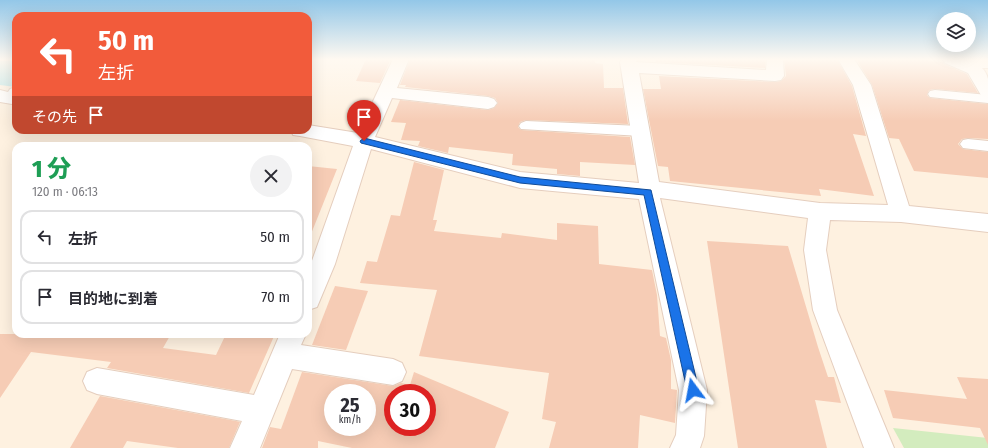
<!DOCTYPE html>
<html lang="ja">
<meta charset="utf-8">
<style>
body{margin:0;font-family:"Fira Sans Condensed","Noto Sans JP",sans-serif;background:#f2f2f3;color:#2b2b33;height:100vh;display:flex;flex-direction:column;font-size:15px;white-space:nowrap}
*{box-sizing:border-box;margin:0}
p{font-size:13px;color:#7c7c81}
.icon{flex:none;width:22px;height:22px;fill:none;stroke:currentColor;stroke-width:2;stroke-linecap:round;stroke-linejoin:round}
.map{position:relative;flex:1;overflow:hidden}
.details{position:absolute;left:12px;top:142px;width:300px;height:196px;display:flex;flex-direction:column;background:#fff;border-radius:12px;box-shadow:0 4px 16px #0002}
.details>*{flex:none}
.hud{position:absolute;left:12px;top:12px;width:300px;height:122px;border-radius:12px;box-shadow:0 4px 16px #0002;background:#f25b3b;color:#fff;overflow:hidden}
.tools{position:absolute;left:936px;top:12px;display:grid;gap:8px}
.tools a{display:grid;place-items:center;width:40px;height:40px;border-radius:50%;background:#fff;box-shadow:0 4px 16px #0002;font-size:20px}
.speed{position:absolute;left:324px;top:384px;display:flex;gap:8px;font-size:20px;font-weight:700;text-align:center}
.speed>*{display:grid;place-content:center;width:52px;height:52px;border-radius:50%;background:#fff;box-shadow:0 4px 16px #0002;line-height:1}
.speed small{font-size:10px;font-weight:400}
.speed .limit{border:6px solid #d22;background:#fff;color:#111}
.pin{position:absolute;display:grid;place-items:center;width:34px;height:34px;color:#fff;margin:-41px -17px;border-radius:50% 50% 50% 0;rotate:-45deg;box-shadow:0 0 4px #0007}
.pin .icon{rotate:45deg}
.me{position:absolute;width:44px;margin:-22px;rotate:347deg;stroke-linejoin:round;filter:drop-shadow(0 0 3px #0008)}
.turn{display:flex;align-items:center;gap:14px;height:84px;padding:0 20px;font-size:18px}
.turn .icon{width:52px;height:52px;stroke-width:2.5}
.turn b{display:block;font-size:28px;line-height:34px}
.then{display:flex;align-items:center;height:38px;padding:0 20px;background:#0003;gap:8px;font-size:15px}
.round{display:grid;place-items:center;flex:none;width:42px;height:42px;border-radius:21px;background:#f2f2f3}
.head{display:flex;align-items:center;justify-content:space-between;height:68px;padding:0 20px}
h1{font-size:24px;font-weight:800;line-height:30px;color:#1e9e55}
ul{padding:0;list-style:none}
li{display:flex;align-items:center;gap:12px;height:54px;margin:0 8px 6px;padding:0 12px;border:2px solid #e1e1e2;border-radius:12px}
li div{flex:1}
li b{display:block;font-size:15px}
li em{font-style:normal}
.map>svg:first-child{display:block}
</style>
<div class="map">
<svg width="988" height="448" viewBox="0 0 988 448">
<rect width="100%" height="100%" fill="#fef1e0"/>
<!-- green -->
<path fill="#d3ecbe" d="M893,428L988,438V448H904Z"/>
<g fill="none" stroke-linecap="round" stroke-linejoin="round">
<!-- river -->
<path fill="#b3e4e9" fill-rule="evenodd" d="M0,61H16V87L0,85Z"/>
</g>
<!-- building -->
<g fill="#f6ccb5" fill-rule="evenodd">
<path d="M366,59H391L380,83L356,81Z"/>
<path d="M410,59H595V63L603,64L604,88H623L628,124L526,120L520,122L518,127L521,130L630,137L635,165L580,162V176L557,174V169L512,165L513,154L449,147L448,153L418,146L420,141L401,140L406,123L391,122L400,100L488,110L494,108L498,103L495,98L488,96L405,87L406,85H400Z"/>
<path d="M655,59H766L765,68L656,62Z"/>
<path d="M784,59H837L852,86L866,136L853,134L874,196L819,189L821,196L670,181L668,167L658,166L643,89H661L659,76L775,82L781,81L786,76Z"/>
<path d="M856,59H928L929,61L943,62L944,64L967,74L978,93L935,89L929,90L927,95L930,98L988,104V139L968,138L962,139L958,144L963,149L988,152V178L914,171L899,139L889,138L872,85Z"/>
<path d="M414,162L444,170L433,220H437L434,231L501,238L502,233L557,240V223L598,226L599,264L652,270L657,295L660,336L666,338L671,360V389L677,390L675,423L640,415L638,448H549L556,422L542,419L549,373L419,356L437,290L360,283L367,261L377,262L391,215L400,216Z"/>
<path d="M308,166L337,169L309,239H308Z"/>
<path d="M707,241L788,246L818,347L828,377H834L841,403L815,400L827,448H738Z"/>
<path d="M335,286L368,291L346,350L312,345Z"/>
<path d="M0,334H171L163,348L216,355L226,334H275L249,393L107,368L111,362L31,352L0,398Z"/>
<path d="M302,372L393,386L401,383L410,385L414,372L509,412L495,448H352L318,441V448H262L270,427L281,429ZM333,393H367V427H333ZM393,393H427V427H393Z"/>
<path d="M957,377L988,379V445L980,428L893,418L884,390L967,399Z"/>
<path d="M100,396L236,421L240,422L229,448H178L127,441L123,448H70Z"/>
</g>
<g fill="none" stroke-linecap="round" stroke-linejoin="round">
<defs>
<g id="lane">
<path d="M973,59L988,60V68H958L956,65L958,62Z"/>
<path d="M935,90L988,95V103L930,97L928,94L930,91Z"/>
<path d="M526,121L641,126L646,127L648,131L646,135L641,136L521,129L519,126L521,123Z"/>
<path d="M968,139L988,141V151L963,148L960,144L963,140Z"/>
</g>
<g id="street">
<path d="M393,59H409L397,88L488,97L494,99L497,103L494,107L488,109L392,98L375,137L520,172L639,183L620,62L622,59H638L636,62L766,70L767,59H783L784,76L781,80L775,81L639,73L659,182L820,203L888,205L853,85L838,59H854L871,85L909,206L988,214V232L901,222L830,220L826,250L837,310L894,448H864L813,310L804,250L808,218L660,198L707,390L704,436L700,448H670L676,435L679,390L639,199L520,188L371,149L335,264L317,307L308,310V272L353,146L300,136L293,135L291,130H308V125L358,133Z"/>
<path d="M943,59C959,59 984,59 988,79C988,85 988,93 988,99L982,97L968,73L945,63Z"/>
<path d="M16,87V103L12,104L0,102V90L8,92L10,89Z"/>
<path d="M280,334H306L301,345L393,359L402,363L406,372L402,381L393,385L292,369L260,448H230L242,421L97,394L87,390L83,381L87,372L97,368L254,395Z"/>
</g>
</defs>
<!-- lane casing -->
<use href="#lane" stroke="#e5cebe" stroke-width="2"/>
<!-- street casing -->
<use href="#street" stroke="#e5cebe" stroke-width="2"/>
<!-- lane -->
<use href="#lane" fill="#fff" fill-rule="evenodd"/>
<!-- street -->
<use href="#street" fill="#fff" fill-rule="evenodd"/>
</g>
<!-- sky -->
<linearGradient id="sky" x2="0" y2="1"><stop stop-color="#93c7e8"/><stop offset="0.49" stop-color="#fff9f1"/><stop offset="1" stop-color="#fff9f1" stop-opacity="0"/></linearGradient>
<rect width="988" height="121" fill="url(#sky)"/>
<!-- route -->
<path fill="#1a73e8" stroke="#114b97" d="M364,138L520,177L651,190L699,390L697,394L693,396L689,394L687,390L644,195L520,183L361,143L360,141Z"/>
</svg>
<div class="tools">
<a><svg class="icon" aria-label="layers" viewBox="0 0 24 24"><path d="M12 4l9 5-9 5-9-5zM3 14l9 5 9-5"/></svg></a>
</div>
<div class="speed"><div>25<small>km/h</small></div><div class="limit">30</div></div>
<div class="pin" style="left:364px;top:141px;background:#d93025"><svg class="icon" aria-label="arrive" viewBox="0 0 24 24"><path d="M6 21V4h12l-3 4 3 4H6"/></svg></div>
<svg class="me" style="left:693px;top:390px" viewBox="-20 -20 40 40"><path d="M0-17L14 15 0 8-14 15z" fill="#1a73e8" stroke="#fff" stroke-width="4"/></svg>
<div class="hud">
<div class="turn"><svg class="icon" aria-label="left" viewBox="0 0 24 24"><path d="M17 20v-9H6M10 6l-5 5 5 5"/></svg><div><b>50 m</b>左折</div></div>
<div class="then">その先<svg class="icon" aria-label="arrive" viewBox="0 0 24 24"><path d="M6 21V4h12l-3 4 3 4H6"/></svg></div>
</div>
<section class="details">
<div class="head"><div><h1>1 分</h1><p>120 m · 06:13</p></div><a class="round"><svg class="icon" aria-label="close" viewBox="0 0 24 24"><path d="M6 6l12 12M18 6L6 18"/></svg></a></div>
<ul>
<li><svg class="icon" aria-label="left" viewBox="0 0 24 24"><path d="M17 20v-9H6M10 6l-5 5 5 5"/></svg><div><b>左折</b></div><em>50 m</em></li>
<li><svg class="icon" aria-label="arrive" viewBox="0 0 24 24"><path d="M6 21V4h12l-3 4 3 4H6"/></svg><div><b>目的地に到着</b></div><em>70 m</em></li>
</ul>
</section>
</div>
